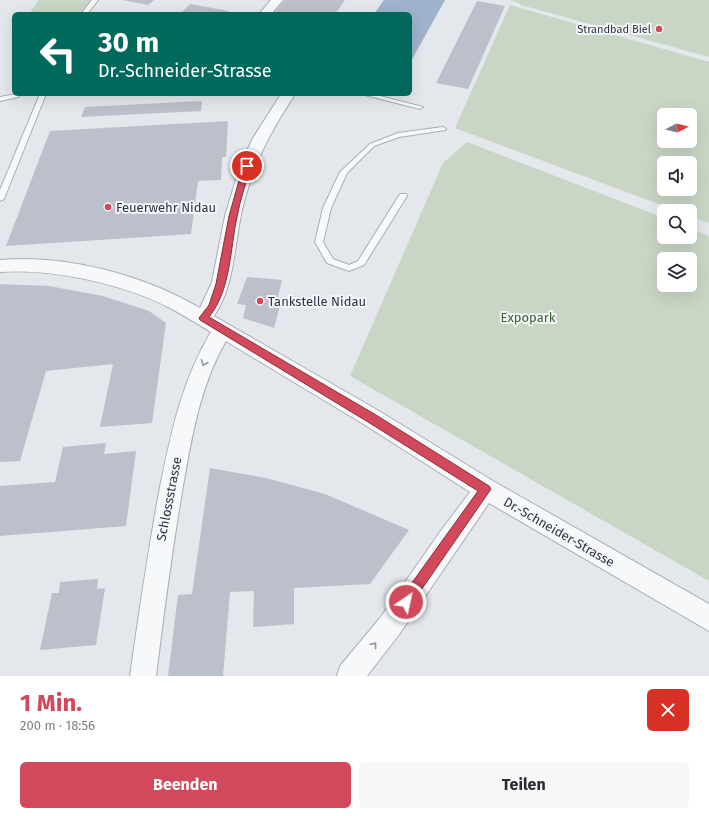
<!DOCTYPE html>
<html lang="de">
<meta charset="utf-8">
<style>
body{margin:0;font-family:"Fira Sans",sans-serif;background:#f7f7f7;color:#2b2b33;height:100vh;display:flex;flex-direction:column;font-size:15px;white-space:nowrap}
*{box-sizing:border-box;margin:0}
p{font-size:13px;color:#7c7c81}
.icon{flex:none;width:22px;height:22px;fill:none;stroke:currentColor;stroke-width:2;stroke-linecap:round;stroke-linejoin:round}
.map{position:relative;height:676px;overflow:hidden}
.drawer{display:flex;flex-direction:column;background:#fff;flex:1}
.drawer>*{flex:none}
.banner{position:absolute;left:12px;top:12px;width:400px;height:84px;border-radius:6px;box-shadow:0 4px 16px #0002;background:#00695c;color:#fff;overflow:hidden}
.needle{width:26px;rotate:83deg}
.controls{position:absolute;left:657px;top:108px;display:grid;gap:8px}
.controls a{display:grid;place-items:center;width:40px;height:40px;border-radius:6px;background:#fff;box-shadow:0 4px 16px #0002;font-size:20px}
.pin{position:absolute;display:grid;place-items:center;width:34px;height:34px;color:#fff;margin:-17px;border:2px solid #fff;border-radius:50%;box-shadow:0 1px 4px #0007}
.me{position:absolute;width:44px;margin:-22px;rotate:34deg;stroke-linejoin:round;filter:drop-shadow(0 0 3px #0008)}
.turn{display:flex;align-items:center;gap:14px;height:84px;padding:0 20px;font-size:18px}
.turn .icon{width:52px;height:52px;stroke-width:2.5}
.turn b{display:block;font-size:28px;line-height:34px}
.round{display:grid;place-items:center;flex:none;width:42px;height:42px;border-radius:6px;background:#f7f7f7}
.summary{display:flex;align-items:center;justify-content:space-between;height:68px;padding:0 20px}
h1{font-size:24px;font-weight:700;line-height:30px;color:#d1495b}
.cta{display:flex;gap:8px;margin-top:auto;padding:8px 20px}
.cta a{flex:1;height:46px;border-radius:6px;background:#d1495b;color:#fff;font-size:16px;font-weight:700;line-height:46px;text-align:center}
.cta a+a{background:#f7f7f7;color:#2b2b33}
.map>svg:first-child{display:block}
</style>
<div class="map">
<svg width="709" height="676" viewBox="0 0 709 676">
<rect width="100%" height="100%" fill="#e4e7ec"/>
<!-- green -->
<g fill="#c9d6c5" fill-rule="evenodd">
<path d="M39,0H95L84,14H29Z"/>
<path d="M510,0H709V57L521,5L519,3Z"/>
<path d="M510,5L709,62V223L690,216V211H677L455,128ZM664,115H690V141H664ZM664,163H690V189H664Z"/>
<path d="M467,142L664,218V237H690V228L709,236V581L350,376L443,163ZM664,259H690V285H664Z"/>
</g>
<!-- water -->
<path fill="#9fb4cc" d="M384,0H445L410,63V14H374Z"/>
<!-- building -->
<g fill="#bbc0ca">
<path d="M123,0H154L148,5Z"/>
<path d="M285,0H345L336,13L327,12L325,14H273Z"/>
<path d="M477,1L505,6L468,89L436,83Z"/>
<path d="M190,4L229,11L226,14H180Z"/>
<path d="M202,101L201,111L81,117L85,107Z"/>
<path d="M228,121L226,157H222L221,180L198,181L191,234L6,246L50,131Z"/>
<path d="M247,277L282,280L278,297L282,298L274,328L243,318L246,305L237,304Z"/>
<path d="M0,284L49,286L103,296L149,311L166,323L152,423L100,427L113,364L46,371L20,461L0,462Z"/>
<path d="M106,443L104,454L136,451L126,526L0,536V486L55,482L63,447Z"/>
<path d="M210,468L266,478L325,494L409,530L370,584L294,588V624L253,627L254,591L230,592L223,676H168L178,595L192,594Z"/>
<path d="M98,579L97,589L105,588L96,645L40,650L52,593H59L60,582Z"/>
</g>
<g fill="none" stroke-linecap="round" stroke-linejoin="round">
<defs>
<g id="service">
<path d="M92,0H98L87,14H81Z"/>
<path d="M16,94L19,96L18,97L0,101V97Z"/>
<path d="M40,94H46L4,199L0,201V190Z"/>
<path d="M361,94H372L423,107L420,109Z"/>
<path d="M443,127L446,129L445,130L399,137L374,146L347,173L331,208L323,242L333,259L349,265L358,261L400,194H406L407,196L364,265L349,271L327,263L315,242L323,208L340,172L370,144L398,133Z"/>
</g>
<g id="minor">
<path d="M271,0H283L271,14H259Z"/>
<path d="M281,94H295C268,136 254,162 242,210C234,246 235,285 214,316L379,411L493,481L709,604V631L489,503L398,636L367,676H337L340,666L380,618L440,532L470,492L365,425L226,341C200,386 192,436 183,486C172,549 164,612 156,676H130C139,613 148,550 160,487C171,433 182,380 211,332C198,324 185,316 172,309C125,284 52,268 0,272V260C65,254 144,275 200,308L212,282L225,216L240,166L253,138Z"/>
</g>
</defs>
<!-- service casing -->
<use href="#service" stroke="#a9aeb7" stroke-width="2"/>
<!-- minor casing -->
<use href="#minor" stroke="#a9aeb7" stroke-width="2"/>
<!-- service -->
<use href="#service" fill="#f7f8fa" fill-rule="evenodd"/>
<!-- minor -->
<use href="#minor" fill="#f7f8fa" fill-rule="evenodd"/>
</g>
<!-- one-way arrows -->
<defs><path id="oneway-chevron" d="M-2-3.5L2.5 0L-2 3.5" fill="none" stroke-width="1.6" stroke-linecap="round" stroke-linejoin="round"/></defs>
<g stroke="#9196a0">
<use href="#oneway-chevron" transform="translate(204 363) rotate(113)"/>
<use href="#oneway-chevron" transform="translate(374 645) rotate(-52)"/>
</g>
<!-- route -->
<path fill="#d1495b" stroke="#882f3b" d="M247,164L251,166C246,183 240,200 237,217C230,249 231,290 209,317L376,415L489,486L491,489L410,606L406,608L401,606L400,602L401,598L478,491L368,422L200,320L199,318L209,305L216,284L229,216L243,166Z"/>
<!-- markers -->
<g fill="#d1495b" stroke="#f4f6f9" stroke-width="1.5">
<circle cx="659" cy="29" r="4"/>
<circle cx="108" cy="207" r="4"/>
<circle cx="260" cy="301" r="4"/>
</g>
<g text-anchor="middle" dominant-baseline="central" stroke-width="4" stroke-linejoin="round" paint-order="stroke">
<!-- far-poi labels -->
<g font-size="11" fill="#2b3445" stroke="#f4f6f9" text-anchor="end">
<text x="651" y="29">Strandbad Biel</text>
</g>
<!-- poi labels -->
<g font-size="13" fill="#2b3445" stroke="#f4f6f9" text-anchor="start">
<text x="116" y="207">Feuerwehr Nidau</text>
<text x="268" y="301">Tankstelle Nidau</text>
</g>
<!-- park labels -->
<g font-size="13" fill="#3f6138" stroke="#f4f6f9">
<text x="528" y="317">Expopark</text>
</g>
<!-- street labels -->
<g font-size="13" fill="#2b3445" stroke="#f4f6f9">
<text transform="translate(169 499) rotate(-79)">Schlossstrasse</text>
<text transform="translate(559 532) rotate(30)">Dr.-Schneider-Strasse</text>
</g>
</g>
</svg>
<div class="controls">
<a><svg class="needle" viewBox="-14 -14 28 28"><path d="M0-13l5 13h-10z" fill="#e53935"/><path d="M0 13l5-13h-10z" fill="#7c7c81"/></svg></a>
<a><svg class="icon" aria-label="sound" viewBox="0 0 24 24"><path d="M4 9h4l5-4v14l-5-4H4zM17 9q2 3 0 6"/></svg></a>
<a><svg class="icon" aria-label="search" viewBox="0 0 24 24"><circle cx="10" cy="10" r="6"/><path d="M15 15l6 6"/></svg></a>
<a><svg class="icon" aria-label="layers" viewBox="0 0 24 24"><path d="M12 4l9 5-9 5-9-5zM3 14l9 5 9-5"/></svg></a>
</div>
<div class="pin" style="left:247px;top:166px;background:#d93025"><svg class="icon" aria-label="arrive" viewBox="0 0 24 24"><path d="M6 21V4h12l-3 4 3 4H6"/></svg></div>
<svg class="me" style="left:406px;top:602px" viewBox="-20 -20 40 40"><circle r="17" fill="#d1495b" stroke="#fff" stroke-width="3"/><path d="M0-11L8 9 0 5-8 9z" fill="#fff"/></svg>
<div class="banner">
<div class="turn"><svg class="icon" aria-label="left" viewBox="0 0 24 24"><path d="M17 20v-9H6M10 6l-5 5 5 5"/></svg><div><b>30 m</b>Dr.-Schneider-Strasse</div></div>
</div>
</div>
<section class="drawer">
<div class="summary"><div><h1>1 Min.</h1><p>200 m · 18:56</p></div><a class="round" style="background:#d93025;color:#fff"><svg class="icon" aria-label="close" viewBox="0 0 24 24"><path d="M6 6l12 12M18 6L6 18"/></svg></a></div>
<div class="cta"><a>Beenden</a><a>Teilen</a></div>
</section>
